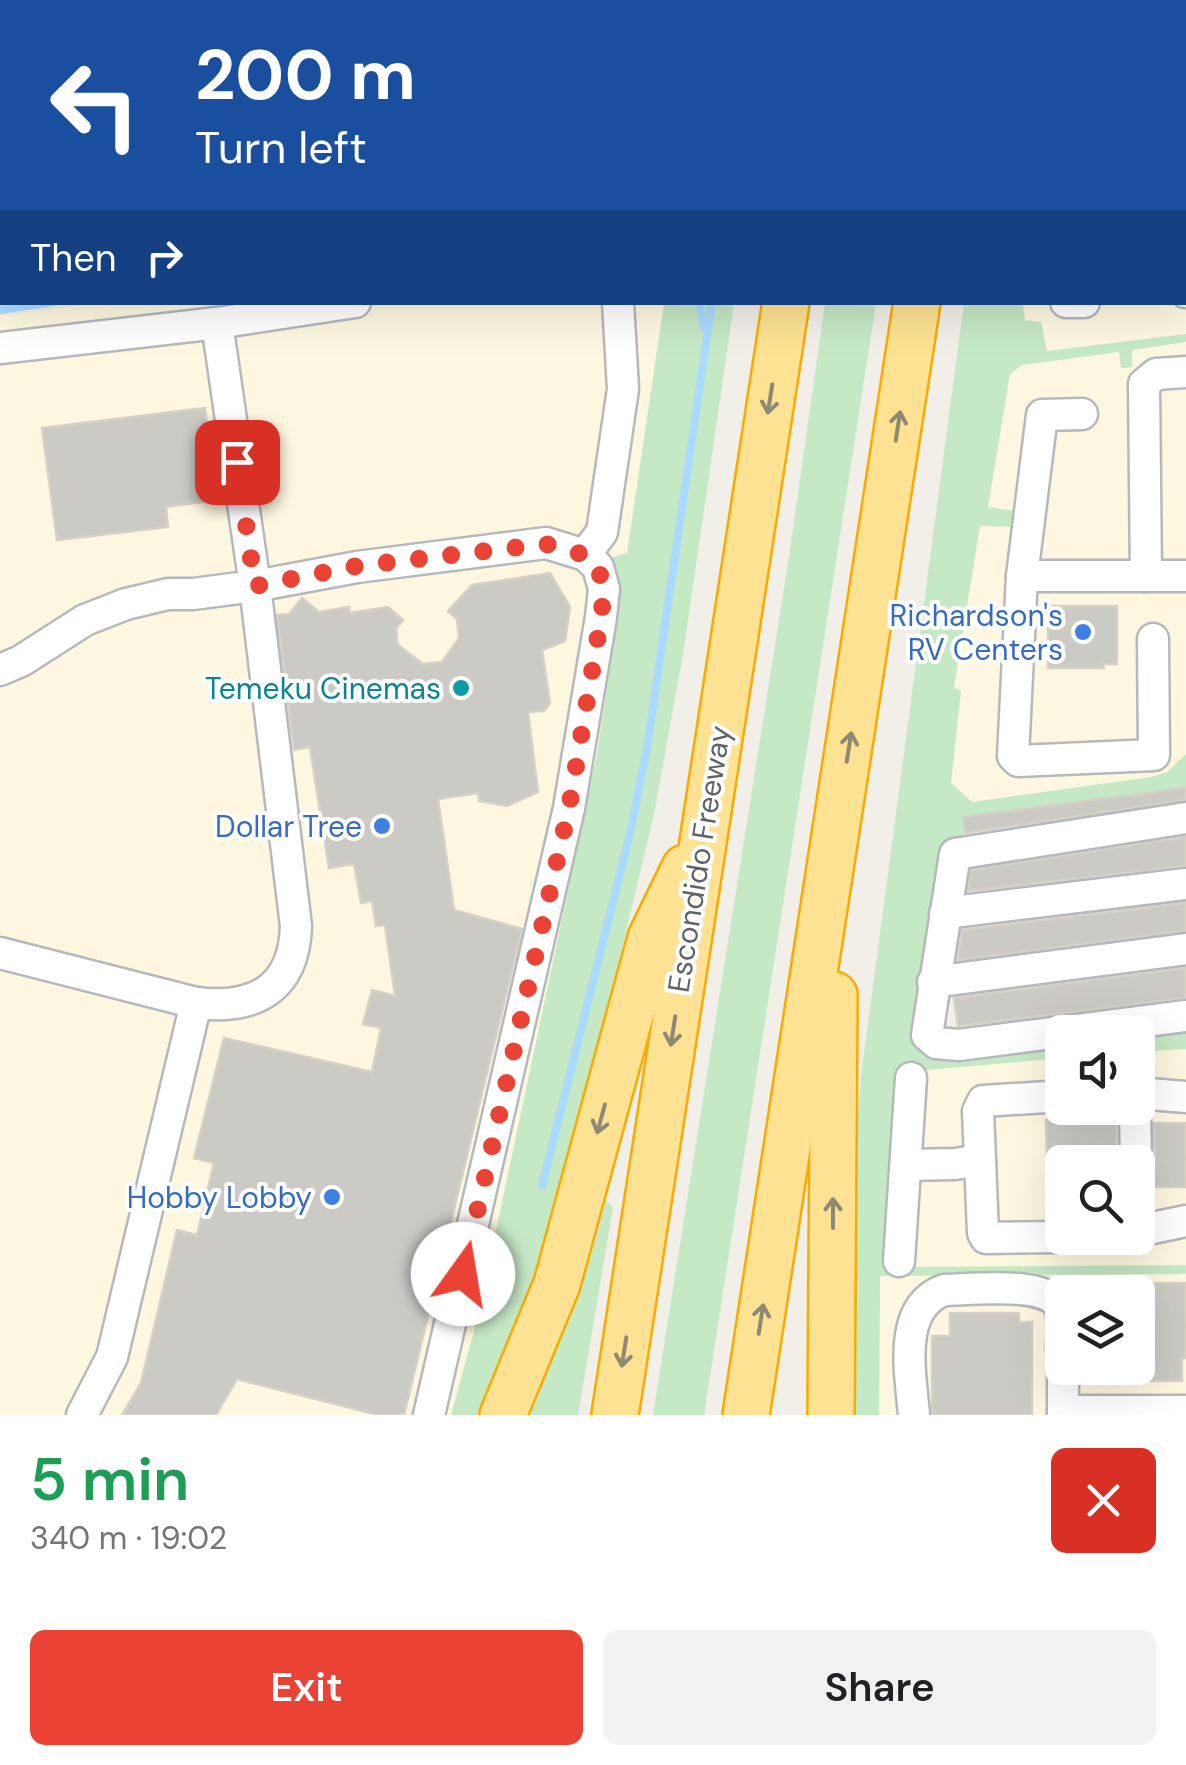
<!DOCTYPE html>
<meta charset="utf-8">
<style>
body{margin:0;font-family:"DM Sans",sans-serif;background:#f2f2f2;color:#202124;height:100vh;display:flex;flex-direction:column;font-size:38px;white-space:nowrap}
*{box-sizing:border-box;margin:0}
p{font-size:32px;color:#757577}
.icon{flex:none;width:55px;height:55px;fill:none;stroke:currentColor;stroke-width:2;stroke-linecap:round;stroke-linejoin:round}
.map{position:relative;height:1415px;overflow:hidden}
.sheet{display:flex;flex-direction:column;background:#fff;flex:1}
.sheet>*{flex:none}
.top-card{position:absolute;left:0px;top:0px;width:1188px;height:305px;box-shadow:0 10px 40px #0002;background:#1a4fa0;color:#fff;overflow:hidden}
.fabs{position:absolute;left:1045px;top:1015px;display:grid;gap:20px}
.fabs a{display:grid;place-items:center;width:110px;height:110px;border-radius:15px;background:#fff;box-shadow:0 10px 40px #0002;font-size:50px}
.pin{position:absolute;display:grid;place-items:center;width:85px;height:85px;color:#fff;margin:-42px;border-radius:20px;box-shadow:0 5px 15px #0006}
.me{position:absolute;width:110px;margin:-55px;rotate:13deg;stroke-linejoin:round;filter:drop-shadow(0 0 8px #0008)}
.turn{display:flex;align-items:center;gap:35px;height:210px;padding:0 30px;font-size:45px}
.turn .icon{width:130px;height:130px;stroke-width:2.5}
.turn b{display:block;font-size:70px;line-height:85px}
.then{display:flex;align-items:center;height:95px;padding:0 30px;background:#0003;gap:20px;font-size:38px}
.round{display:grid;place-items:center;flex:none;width:105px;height:105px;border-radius:15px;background:#f2f2f2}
.head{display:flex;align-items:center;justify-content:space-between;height:170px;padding:0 30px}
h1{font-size:60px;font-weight:600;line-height:75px;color:#1e9e55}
.primary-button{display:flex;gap:20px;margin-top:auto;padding:20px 30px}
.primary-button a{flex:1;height:115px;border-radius:15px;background:#ea4335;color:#fff;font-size:40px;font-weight:600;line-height:115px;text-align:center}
.primary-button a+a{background:#f2f2f2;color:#202124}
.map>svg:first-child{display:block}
</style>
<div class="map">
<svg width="1186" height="1415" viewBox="0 0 1186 1415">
<rect width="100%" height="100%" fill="#f1efe8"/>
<!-- commercial -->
<g fill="#fef7e0" fill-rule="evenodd">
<path d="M1186,93V788L963,817L932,794L1010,303L1185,302Z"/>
<path d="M102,302L670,303L676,331L475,1415H0V316Z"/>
<path d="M1186,1043V1415H879L880,1241L893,1066L1062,1053V1108H1138V1047ZM1062,1162H1138V1238H1062ZM1062,1292H1138V1368H1062Z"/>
</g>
<!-- green -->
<g fill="#c5e8c5">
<rect x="23" y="0" width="610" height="2"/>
<path d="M664,303H734L684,648L654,814L571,1163L549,1241L501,1373L479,1415H451L477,1320L597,754L620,600L613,557L627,553Z"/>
<path d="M825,303H876L704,1415H653L789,557Z"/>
<path d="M964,303H1029L1023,304L1025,320L1041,322L1047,351L1186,334V342L1132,350V367L1121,368L1119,352L1022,365L1010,374L988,507L1015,511V527L980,526L954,687L961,691L951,783L972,802L1151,777L1167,772L1186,754V788L963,817L965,837L946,839L914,1033L1062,1041V1058L905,1072L909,1267L1186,1265V1274L880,1276L879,1415H852L853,1177L861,1076Z"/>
<path d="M1186,1027V1049L1138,1052V1033Z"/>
<path d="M606,1200L613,1208L578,1415H531L575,1295L600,1205Z"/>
</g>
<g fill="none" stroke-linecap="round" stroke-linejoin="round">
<!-- stream -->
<g stroke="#aadaff" stroke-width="8">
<path d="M762,2V0"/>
<path d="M699,302L704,327"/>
<path d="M0,310L53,302"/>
<path d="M542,1186L630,834L647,748L712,302"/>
</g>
</g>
<!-- building -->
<g fill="#cccac5" stroke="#d6d1c6" stroke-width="2.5">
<path d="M205,408L208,433L214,432L224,499L166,507L168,527L57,540L42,428Z"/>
<path d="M550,573L570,607L565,641L542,650L550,703L544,711L528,712L538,792L507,806L479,801L478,793L438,799L454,910L522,929L404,1415H378L237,1379L216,1415H122L141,1383L177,1230L197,1235L214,1163L194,1158L224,1038L372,1072L381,1028L363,1024L372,990L395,996L385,925L376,926L372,901L361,903L354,864L329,868L310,747L294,750L277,615L289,614L302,598L319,612L349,607L350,613L388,607L403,620L396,629L398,645L423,664L442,662L459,638L457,619L448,611L472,585Z"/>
<path d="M1048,606H1117V664H1103L1104,668H1048Z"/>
<path d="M1186,788V800L965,833L963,817Z"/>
<path d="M1186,837V866L968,891L971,870Z"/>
<path d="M1186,903V931L958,960L962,930Z"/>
<path d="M1186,968V998L958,1026L954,998Z"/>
<path d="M1069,1115H1116L1117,1162L1047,1159L1046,1120L1069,1119Z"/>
<path d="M1154,1123H1186V1187H1146V1178L1155,1162Z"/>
<path d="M1138,1283H1186V1358H1182V1381H1138Z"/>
<path d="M950,1313H1019V1322H1032V1415H932V1336H950Z"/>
</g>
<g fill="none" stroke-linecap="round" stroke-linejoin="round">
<defs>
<g id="minor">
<path d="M0,74L2,89"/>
<path d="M1185,134H1186"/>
<path d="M1185,292H1186"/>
<path d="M1066,302H1084"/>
<path d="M0,348L217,323"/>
<path d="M1082,414L1042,415L1022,576L1013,756L1018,761L1154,755L1153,639"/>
<path d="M585,555L602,532L623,389L618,302"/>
<path d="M1022,576H1186"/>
<path d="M1146,576L1144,384L1156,374L1186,372"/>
<path d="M0,670L21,661L85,620L126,604L168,594H193L255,586L357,567L546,543L585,555L598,567L604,589L601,617L569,808L429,1415"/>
<path d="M1186,818L955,854L927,1035L936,1043L959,1045L1186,1016"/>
<path d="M945,913L1186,884"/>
<path d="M0,953L196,1003C255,1010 294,989 296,926L255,586L217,323L355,302"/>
<path d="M933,982L1186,949"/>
<path d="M1138,1093L1186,1097"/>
<path d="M1062,1096L983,1101L978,1111L983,1233L986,1238L1062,1237"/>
<path d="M1135,1108L1136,1162"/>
<path d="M906,1165L955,1164L980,1160"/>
<path d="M1138,1231L1186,1221"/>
<path d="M899,1261L911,1078"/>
<path d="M1063,1368V1415"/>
<path d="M1063,1411H1186"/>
<path d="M82,1415L112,1357L196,1003"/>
<path d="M914,1415C911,1375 896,1308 944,1290C970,1290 1053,1279 1061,1310C1064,1322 1062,1337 1062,1350"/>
</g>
<g id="major">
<path d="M1185,29H1186"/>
<path d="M0,222L2,223"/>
<path d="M0,257H2"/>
</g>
<g id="highway">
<path d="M833,2V0"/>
<path d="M963,2V0"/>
<path d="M503,1415L557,1284L651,938L685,868"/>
<path d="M615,1415L786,302"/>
<path d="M746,1415L917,302"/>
<path d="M831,1415L834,995"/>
</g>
</defs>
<!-- minor casing -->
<use href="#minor" stroke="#b5b8bc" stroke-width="35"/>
<!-- major casing -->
<use href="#major" stroke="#f2c960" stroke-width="42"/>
<!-- highway casing -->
<use href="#highway" stroke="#f9ab00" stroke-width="50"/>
<!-- minor -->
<use href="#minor" stroke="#fff" stroke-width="30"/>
<!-- major -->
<use href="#major" stroke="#fff2af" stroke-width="38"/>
<!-- highway -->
<use href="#highway" stroke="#fde293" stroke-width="45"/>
</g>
<!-- one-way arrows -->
<defs><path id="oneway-shaft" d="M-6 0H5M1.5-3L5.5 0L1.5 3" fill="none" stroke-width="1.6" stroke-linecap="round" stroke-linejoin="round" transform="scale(2.5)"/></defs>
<g stroke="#8e8975">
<use href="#oneway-shaft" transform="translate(770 399) rotate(99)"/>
<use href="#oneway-shaft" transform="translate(898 426) rotate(-81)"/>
<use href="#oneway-shaft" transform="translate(849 747) rotate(-81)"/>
<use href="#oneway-shaft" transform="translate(673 1031) rotate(99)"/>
<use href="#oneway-shaft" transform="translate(601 1119) rotate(105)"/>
<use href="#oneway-shaft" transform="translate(833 1213) rotate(-90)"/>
<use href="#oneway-shaft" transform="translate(761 1319) rotate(-81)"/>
<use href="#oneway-shaft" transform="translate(624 1352) rotate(99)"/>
</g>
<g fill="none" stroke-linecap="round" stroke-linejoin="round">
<!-- route -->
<path stroke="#ea4335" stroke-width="18" stroke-dasharray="0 32.4" d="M237,462L255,586L357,566L546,544L585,555L598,567L604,590L601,618L569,808L463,1274"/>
</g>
<!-- markers -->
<g fill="#3f7fe0" stroke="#fff" stroke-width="4">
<circle cx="1083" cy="632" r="10"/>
<circle cx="382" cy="826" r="10"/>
<circle cx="332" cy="1197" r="10"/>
</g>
<circle fill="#0f9aa8" stroke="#fff" stroke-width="4" cx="461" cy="688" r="10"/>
<g text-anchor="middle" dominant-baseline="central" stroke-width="8" stroke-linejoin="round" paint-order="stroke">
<!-- shop labels -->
<g font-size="30" fill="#366cbe" stroke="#fff" text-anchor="end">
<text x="1063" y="615">Richardson's<tspan x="1063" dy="34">RV Centers</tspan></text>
<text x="362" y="826">Dollar Tree</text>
<text x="312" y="1197">Hobby Lobby</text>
</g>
<!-- culture labels -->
<g font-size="30" fill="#0d838f" stroke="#fff" text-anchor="end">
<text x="441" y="688">Temeku Cinemas</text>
</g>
<!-- street labels -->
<g font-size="30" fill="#5f6368" stroke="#fff">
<text transform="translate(699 859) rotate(-81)">Escondido Freeway</text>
</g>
</g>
</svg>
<div class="fabs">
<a><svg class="icon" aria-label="sound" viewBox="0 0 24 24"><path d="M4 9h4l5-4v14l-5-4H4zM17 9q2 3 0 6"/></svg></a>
<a><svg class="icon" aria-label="search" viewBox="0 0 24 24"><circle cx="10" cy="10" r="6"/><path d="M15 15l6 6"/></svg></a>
<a><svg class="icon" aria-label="layers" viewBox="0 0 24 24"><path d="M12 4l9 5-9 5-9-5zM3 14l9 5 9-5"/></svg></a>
</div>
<div class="pin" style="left:237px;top:462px;background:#d93025"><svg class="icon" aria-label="arrive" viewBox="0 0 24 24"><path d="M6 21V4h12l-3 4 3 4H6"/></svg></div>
<svg class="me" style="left:463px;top:1274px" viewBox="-20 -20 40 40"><circle r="19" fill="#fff"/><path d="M0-13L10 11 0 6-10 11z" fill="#ea4335"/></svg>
<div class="top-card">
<div class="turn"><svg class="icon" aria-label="left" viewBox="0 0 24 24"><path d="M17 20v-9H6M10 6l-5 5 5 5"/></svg><div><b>200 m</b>Turn left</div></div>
<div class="then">Then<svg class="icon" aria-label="right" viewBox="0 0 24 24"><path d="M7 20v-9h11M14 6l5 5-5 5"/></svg></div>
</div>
</div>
<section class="sheet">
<div class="head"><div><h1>5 min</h1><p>340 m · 19:02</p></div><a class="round" style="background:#d93025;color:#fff"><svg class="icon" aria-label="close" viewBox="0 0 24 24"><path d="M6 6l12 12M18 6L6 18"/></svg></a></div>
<div class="primary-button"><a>Exit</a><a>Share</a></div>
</section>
